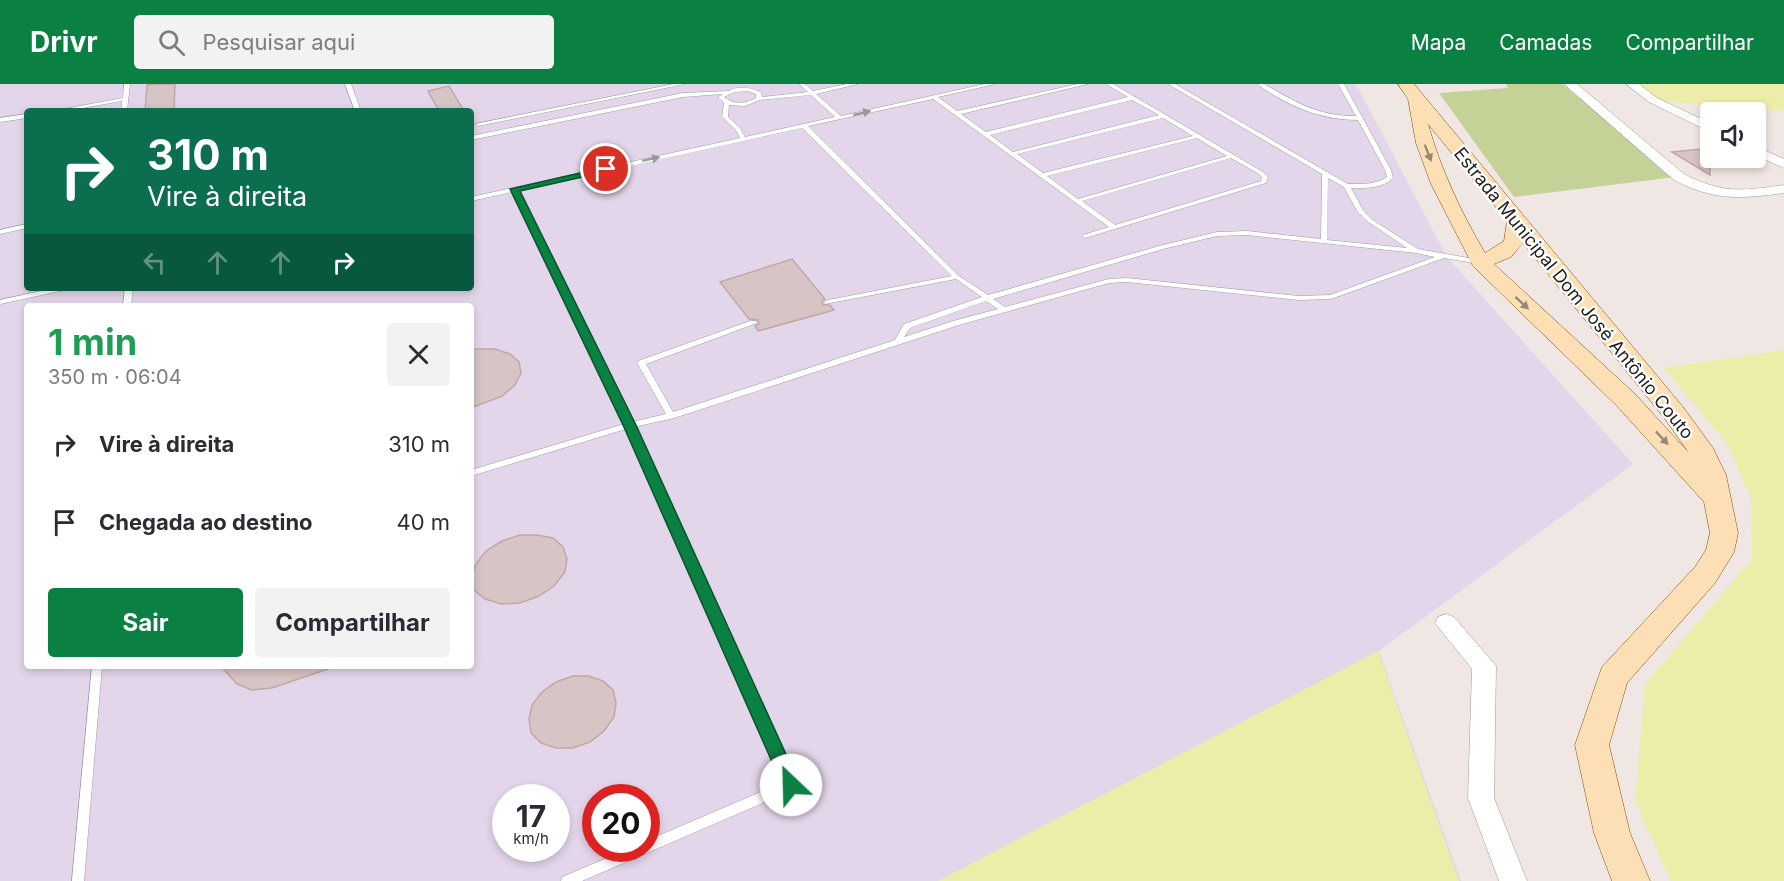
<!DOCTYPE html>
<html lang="pt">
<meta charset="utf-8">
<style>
body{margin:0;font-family:Inter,sans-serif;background:#f2f2f3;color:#2b2b33;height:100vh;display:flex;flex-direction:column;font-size:22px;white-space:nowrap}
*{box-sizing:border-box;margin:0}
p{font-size:20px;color:#7c7c81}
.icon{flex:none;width:33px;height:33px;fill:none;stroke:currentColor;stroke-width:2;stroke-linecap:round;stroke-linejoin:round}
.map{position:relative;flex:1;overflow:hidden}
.side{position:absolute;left:24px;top:219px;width:450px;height:366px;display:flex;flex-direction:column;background:#fff;border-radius:6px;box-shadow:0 3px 9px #0003}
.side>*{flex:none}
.hud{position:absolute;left:24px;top:24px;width:450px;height:183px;border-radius:6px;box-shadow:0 3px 9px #0003;background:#0b6e4f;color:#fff;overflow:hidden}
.buttons{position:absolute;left:1700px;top:18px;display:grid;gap:12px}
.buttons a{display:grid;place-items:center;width:66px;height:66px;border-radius:6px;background:#fff;box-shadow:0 3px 9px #0003;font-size:30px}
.speed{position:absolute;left:492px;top:700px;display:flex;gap:12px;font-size:30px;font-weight:700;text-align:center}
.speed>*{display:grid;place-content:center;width:78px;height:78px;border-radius:50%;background:#fff;box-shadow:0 3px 9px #0003;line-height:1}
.speed small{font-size:15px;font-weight:400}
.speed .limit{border:9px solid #d22;background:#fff;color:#111}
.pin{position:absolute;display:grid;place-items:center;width:51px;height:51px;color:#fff;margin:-26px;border:3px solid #fff;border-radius:50%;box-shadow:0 2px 6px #0007}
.me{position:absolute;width:66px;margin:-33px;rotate:336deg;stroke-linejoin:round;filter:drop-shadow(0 0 4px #0008)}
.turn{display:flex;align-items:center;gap:21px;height:126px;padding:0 24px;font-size:27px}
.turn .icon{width:78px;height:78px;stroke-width:2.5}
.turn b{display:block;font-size:42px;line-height:51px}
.lanes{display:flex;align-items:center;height:57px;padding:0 24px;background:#0003;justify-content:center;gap:30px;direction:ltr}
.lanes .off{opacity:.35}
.round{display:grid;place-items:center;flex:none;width:63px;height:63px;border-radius:6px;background:#f2f2f3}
.summary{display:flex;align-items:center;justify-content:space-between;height:102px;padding:0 24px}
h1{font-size:36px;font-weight:700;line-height:45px;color:#1e9e55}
.primary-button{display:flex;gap:12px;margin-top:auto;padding:12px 24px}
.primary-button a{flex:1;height:69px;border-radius:6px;background:#0b8043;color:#fff;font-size:24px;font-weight:700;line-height:69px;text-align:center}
.primary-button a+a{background:#f2f2f3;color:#2b2b33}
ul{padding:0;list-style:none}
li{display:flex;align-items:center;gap:18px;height:78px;padding:0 24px}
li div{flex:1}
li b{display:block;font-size:22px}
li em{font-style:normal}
header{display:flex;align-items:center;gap:36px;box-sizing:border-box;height:84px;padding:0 30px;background:#0b8043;color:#fff}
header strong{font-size:28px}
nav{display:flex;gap:33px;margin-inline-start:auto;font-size:21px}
.search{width:420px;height:54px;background:#f2f2f3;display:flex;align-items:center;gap:15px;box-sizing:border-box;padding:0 21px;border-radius:6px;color:#7c7c81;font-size:22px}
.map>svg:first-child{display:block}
</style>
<header>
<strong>Drivr</strong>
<div class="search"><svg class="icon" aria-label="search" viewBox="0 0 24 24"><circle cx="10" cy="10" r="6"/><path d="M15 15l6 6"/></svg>Pesquisar aqui</div>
<nav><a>Mapa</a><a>Camadas</a><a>Compartilhar</a></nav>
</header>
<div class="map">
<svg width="1784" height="797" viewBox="0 0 1784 797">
<rect width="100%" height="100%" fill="#f0e7e5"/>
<!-- industrial -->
<path fill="#e4d6ea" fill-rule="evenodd" d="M0,0H1356L1447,173L1633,380L1379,567L1461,797H0ZM27,27H471V204H27ZM27,222H471V582H27ZM506,714H556V765H506ZM596,714H646V765H596Z"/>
<!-- grass -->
<g fill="#ebeda8">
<path d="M1637,0H1784V27L1659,17Z"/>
<path d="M1784,266V797H1671L1635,717L1645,600L1752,475L1751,415L1729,362L1664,284Z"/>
<path d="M1378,567L1459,797H938Z"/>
</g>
<!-- forest -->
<path fill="#c4d297" d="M1506,0H1562L1675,93L1514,113L1439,9L1508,4Z"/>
<!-- building -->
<g fill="#d7c4c5" stroke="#c3a6a7" stroke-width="1.5">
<path d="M155,0H175L174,27H145L147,1Z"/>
<path d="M449,2L464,27H439L428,7Z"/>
<path d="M1710,64V91L1672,68Z"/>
<path d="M792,175L825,215L822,217L823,221H830L834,226L758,247L755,242L759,240L758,236L749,235L720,198Z"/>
<path d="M471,265H495L510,270L519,278L521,289L515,301L502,312L471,324Z"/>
<path d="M520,451H537L553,454L563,463L567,475L565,488L554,502L539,512L520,519L501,520L485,515L474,506L471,493L476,480L486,467L502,457Z"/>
<path d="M221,582H327L328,585L272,604L252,606L237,600Z"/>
<path d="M573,592H589L603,597L613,606L616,619L614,633L604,647L590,658L573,664H556L541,659L531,649L529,635L532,621L542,608L556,598Z"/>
</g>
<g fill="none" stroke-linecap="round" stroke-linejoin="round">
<defs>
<g id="lane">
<path d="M124,0H130L127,27H121L122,17L66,27H53L123,14Z"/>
<path d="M345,0H351L361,27H355Z"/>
<path d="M674,0H685L478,42L475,40Z"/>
<path d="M799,0H805L813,7L847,0H858L816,10L841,32L985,0H995L938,13L957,27L1078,0H1088L961,30L986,48L1128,13L1106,0H1113L1263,88L1268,93L1266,99L1085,154L1082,152L1083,151L1109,143L933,15L808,42L959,192L988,211L1159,162L1217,148L1247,147L1321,155L1322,90L1168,0H1175L1348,100C1362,100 1375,101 1387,93L1385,86L1358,36C1321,36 1287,22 1257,0H1264C1296,18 1317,32 1356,32L1338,0H1344L1391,86L1393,94C1382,105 1366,104 1351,104L1363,126L1371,135L1418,165L1480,176L1483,178L1480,180L1444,174L1331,215L1299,216L1127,198L1109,199L959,241L674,334L634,343L797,701L795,705L582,797H561L562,793L628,765H646V757L784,698L626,345L471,392V386L624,340L512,108L471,117V113L740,54L736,46L722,33L724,19L718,13L723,10L683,13L471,56V52L683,9L729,7C740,1 750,4 761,8L762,13L808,8ZM748,7L756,10V14C745,20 734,21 724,13L735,8ZM811,11L835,33L745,53L740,44L728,33L729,21L745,22L760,16ZM1132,16L1159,31L1013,68L990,51ZM1163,34L1193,52L1043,89L1017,70ZM802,44L952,192L828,216L824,218L825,220L956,195L982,213L904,240L895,256L673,328L646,280L757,239L756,237H750L638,277L637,279L666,330L632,338L518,107ZM1197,54L1227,72L1078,115L1047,92ZM1231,74L1259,90L1262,93L1261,97L1115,141L1082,117ZM1328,94L1344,103L1357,127L1367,137L1407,164L1327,156ZM1247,151L1416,169L1435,173L1330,211L1299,212L1127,194L1109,195L1005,223L993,215L1163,165L1217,152ZM986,217L998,225L953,237L904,253L910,244Z"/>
<path d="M27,30V34L0,38V34Z"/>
<path d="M27,140V144L0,150V146Z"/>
<path d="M55,204H69L65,206L0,220V216Z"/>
<path d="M125,204H133L131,222H123Z"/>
<path d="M92,582H102L84,797H72Z"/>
</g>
<g id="street">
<path d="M1564,0H1577L1684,90C1723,110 1742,107 1784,101V109C1740,115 1714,117 1674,96Z"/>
<path d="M1626,0H1639L1657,14L1710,39V48L1649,18Z"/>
<path d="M1755,62L1784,75V84L1755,71Z"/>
<path d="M1446,530L1454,533L1496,582L1494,714L1527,797H1499L1468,714L1472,585L1435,539L1438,533Z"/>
</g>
<path id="secondary" d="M1398,0H1414L1683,323L1713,364L1726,391L1738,449L1734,468L1715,499L1627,599L1609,661L1630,749L1650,797H1612L1594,749L1575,661L1602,583L1695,483L1706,466L1710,449L1704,418L1617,322L1473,182L1431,100L1416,59L1408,15ZM1428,40L1507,137L1504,157L1485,169C1461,128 1441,86 1428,40ZM1523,159L1665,335L1689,369L1635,310L1494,180L1511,173Z"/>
</defs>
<!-- lane casing -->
<use href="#lane" stroke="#9c9c9c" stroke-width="1"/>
<!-- street casing -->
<use href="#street" stroke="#9c9c9c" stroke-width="1"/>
<!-- secondary casing -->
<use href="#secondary" stroke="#7c4e00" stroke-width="1"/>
<!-- lane -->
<use href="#lane" fill="#fff" fill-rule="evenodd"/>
<!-- street -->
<use href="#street" fill="#fff" fill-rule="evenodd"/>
<!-- secondary -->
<use href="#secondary" fill="#fddfb6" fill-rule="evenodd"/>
</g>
<!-- one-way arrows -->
<defs><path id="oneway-solid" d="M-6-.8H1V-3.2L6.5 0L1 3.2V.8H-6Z" transform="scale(1.5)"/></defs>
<g fill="#9a9a9a">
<use href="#oneway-solid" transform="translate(862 29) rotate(-13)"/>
<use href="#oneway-solid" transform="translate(651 75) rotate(-12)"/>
</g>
<g fill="#998972">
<use href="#oneway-solid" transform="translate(1428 69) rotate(69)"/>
<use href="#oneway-solid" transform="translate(1522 219) rotate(43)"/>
<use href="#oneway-solid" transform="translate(1662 354) rotate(47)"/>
</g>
<!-- route -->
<path fill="#0b8043" stroke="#07532c" stroke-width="1.5" d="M606,83L611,85L609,87L520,107L636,341L800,701L798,707L791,710L785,707L623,341L510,105Z"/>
<g text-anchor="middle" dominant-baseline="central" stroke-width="4.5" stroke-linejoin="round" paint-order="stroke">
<!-- street labels -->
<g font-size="18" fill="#1f1f1f" stroke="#fff">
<text transform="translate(1574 209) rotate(51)">Estrada Municipal Dom José Antônio Couto</text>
</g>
</g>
</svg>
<div class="buttons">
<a><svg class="icon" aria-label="sound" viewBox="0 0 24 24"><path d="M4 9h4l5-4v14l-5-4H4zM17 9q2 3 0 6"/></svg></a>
</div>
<div class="speed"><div>17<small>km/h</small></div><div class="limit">20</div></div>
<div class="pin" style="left:606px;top:85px;background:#d93025"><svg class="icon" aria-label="arrive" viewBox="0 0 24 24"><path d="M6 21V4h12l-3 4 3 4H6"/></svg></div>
<svg class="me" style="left:791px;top:701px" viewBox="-20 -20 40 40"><circle r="19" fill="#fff"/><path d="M0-13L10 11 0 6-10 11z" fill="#0b8043"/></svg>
<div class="hud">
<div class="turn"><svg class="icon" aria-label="right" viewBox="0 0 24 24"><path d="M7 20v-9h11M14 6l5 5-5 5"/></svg><div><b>310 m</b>Vire à direita</div></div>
<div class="lanes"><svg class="icon off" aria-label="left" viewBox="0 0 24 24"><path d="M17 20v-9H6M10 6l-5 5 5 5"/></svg><svg class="icon off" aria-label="ahead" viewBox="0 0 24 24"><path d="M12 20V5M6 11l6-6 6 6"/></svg><svg class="icon off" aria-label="ahead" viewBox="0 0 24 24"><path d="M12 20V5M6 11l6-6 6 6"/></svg><svg class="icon" aria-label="right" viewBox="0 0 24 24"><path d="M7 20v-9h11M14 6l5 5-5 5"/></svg></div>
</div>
<section class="side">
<div class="summary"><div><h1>1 min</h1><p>350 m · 06:04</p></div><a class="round"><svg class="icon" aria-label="close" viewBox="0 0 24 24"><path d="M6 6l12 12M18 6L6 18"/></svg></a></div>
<ul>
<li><svg class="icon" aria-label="right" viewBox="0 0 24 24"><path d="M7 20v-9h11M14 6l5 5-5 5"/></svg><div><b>Vire à direita</b></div><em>310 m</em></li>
<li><svg class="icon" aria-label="arrive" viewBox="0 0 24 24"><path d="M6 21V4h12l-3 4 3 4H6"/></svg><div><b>Chegada ao destino</b></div><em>40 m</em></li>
</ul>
<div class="primary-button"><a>Sair</a><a>Compartilhar</a></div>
</section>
</div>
